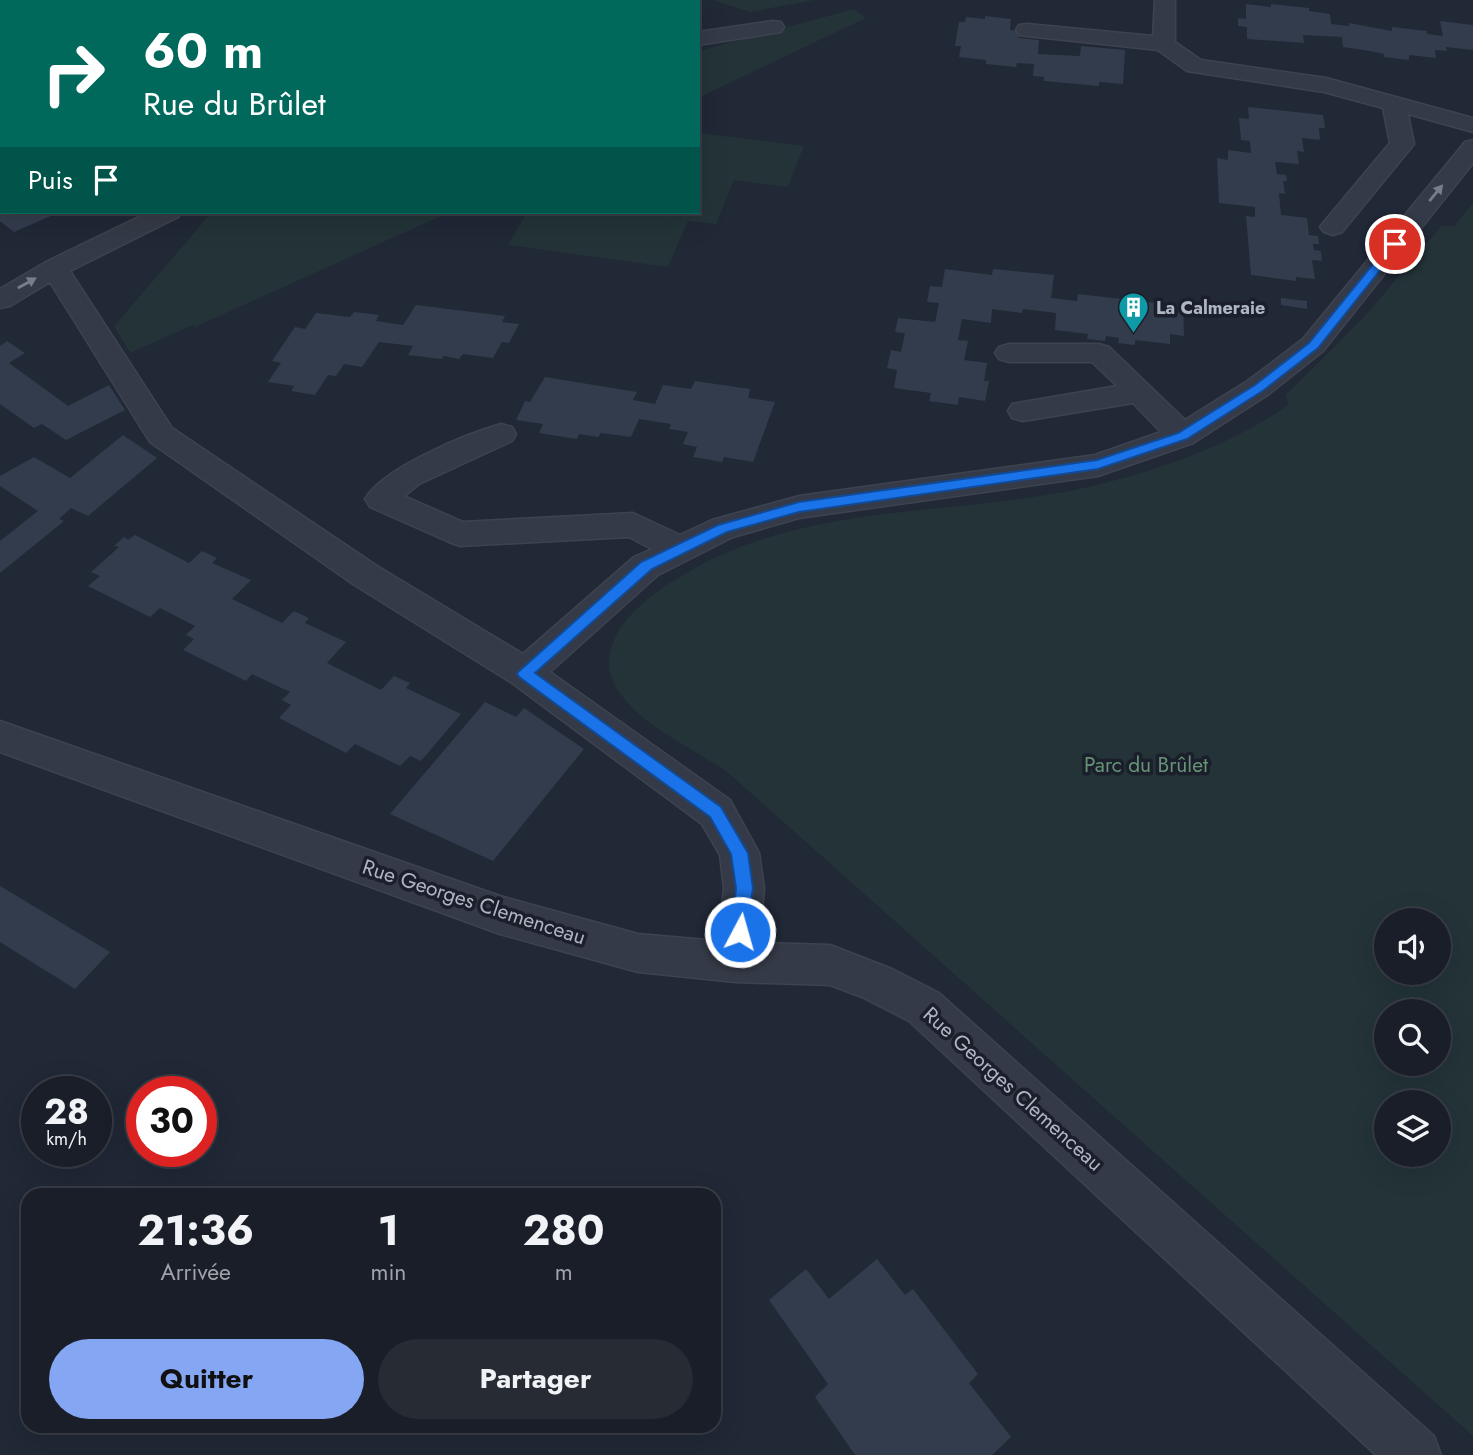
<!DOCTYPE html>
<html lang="fr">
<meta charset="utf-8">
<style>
body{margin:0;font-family:Jost,sans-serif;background:#262b34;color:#f1f3f6;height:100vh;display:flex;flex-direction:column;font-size:26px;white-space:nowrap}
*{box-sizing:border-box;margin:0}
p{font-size:23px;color:#9fa2a8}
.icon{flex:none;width:38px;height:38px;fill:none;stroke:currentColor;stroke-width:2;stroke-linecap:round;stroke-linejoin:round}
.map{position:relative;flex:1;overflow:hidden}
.panel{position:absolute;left:21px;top:1188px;width:700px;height:245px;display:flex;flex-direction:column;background:#191e28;border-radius:21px;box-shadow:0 7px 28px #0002,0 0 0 2px #373c45}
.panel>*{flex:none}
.banner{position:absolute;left:0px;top:0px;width:700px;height:214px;box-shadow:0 7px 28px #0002,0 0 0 2px #373c45;background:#00695c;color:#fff;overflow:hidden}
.controls{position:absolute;left:1374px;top:908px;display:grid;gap:14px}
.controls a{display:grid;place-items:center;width:77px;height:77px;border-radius:50%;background:#191e28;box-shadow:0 7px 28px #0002,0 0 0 2px #373c45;font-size:35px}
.speed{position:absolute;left:21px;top:1076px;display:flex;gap:14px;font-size:35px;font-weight:700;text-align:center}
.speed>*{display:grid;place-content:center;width:91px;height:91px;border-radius:50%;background:#191e28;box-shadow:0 7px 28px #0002,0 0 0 2px #373c45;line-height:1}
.speed small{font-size:18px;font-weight:400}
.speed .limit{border:10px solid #d22;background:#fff;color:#111}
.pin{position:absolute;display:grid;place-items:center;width:60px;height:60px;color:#fff;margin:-30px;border:4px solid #fff;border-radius:50%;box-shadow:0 2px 7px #0007}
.me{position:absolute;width:77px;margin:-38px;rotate:6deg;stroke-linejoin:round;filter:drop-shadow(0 0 5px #0008)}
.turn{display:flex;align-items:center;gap:24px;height:147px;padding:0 28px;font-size:32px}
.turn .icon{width:91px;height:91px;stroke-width:2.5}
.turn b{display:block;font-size:49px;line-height:60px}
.then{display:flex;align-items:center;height:66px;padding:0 28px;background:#0003;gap:14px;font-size:26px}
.eta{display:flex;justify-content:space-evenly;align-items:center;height:119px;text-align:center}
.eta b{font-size:42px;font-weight:700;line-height:49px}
.primary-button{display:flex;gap:14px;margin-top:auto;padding:14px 28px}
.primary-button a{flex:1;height:80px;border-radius:42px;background:#84a6f3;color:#111;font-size:28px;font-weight:700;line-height:80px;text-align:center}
.primary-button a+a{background:#262b34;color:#f1f3f6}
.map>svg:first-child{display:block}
</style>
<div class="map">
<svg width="1473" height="1455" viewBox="0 0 1473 1455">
<rect width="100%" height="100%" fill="#212836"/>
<!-- green -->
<g fill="#233337" fill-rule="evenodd">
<path d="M328,0H587L595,2H331Z"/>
<path d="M713,0H815L750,12Z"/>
<path d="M854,9L866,18L698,98V51Z"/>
<path d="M698,133L804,146L788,187L734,180L716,224L688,221L668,267L508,245L527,212H698Z"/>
<path d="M1473,203V1436L726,771C691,748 633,721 614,684C603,663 612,637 626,620C643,600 665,585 688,572C809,501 955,517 1088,487C1158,471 1229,446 1288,405L1286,395L1365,316L1441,226H1454ZM1386,920H1438V973H1386ZM1386,1012H1438V1064H1386ZM1386,1102H1438V1155H1386Z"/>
<path d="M212,212H450L195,327L193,325L130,353L114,326Z"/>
</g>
<!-- building -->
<g fill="#333c4d">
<path d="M1246,4L1271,7V4L1309,8V11L1330,14L1331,24L1349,26V23L1392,31V27L1427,31V34L1443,36L1440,21L1473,25V50L1446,47L1447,51L1435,50L1436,58L1409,55V60L1384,57V54L1370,51L1343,47L1342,37L1303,35L1304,43L1247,39V27L1238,26V18L1246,19Z"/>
<path d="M985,16L1011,19L1010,30L1020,31L1019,38L1039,40L1038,54L1080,56L1081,46L1125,50L1123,84L1099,82V86L1044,81V77L1033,76L1034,64L1017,63L1016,67L986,64V60L959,57L961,46H955L959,22H965L966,17L985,19Z"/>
<path d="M1248,107L1323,115L1325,128H1319L1320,140L1302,138L1304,152L1297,151L1299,164L1275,162L1277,174L1286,175L1287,181H1283L1285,194L1279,193L1281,215L1307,218L1309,235L1318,236L1319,244H1313L1314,250L1321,251L1322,261L1312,260L1315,279L1296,277V281L1251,275L1246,216L1255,217V207L1219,203L1217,158L1228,160V150L1251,153L1250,141L1241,140L1239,118L1249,119Z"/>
<path d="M0,212H60L14,232L0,221Z"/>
<path d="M945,269L992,275L993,269L1054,275L1051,298L1077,301L1078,294L1183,306L1184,336L1170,334V344L1135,340V345L1118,343L1119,338L1106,336L1105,341L1087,339L1088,334L1055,330L1056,313L1023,309L1022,313L992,309L991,323L962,319L958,340L968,341L964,360L987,363L984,381H989L985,401L959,397L958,405L929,401L931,393L894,388L897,370L887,368L891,350L901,352L905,333L895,332L898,318L935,322L939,303L927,302L930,286L942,287Z"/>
<path d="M1281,298L1307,301V309L1281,305Z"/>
<path d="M416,305L505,316L502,322L519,324L509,343L502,342L493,358L463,354L459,359L444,356L442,359L408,355L413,346L379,342L362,367L344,364L336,376L328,375L315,395L291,391L294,386L268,382L281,363L272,361L295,327L305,329L316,313L350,317L354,312L379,315L376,321L403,325Z"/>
<path d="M7,341L25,353L9,363L68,406L109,385L125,410L66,440L42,424L34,428L0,404V346Z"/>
<path d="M545,377L637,392L633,400L655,404L663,385L691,389L695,381L750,389L748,398L775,402L753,462L724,457L722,462L693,457L697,447L683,444L688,432L669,429L671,424L639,419L631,437L601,433L598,437L579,434L577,439L539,433L543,424L516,420L525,401L530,402Z"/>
<path d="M123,435L157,458L88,516L71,508L59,519L64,521L0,573V541L38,511L0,486V476L34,457L70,478Z"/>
<path d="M135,535L189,563L202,551L217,558L212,563L251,580L232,599L282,623L294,611L309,618L305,623L346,642L327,663L381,690L394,676L410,683L406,688L461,714L421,761L410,756L400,766L355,744L346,753L279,718L291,705L282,700L290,692L252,674L246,681L183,650L194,639L186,635L195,626L160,608L150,617L88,586L100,576L91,572L119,547L114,546L124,537L128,540Z"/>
<path d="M485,702L516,717L524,708L584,749L493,861L390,814Z"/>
<path d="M0,886L110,952L75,989L0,942Z"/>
<path d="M877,1259L905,1295L913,1289L978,1374L969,1383L1011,1437L992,1455H855L815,1397L828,1384L769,1300L806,1269L829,1299Z"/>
</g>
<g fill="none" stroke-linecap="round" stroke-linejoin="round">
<defs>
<g id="lane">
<path d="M168,0H180L167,2Z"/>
<rect x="0" y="80" width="2" height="8"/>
<rect x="0" y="158" width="2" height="8"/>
</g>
<g id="street">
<path d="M1155,0H1175V42L1201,60L1326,78L1473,118V132L1408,114L1414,144L1410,149L1342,232L1333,235L1324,232L1320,227L1324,222L1390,143L1383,108L1324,92L1187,71L1158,50L1027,36L1019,35L1016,30L1019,25L1027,24L1153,36Z"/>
<path d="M773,21L781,22L784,27L781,32L698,45V32Z"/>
<path d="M1473,140V163L1323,351L1269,394L1193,443L1098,476L799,518L733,537L658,575L550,672L730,800L759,853L764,888L759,943L830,945L892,969L939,993L1434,1436L1441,1455H1376L909,1021L862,997L830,985L736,982L638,972L500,934L0,752V721L500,896L638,934L718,941L724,888L720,855L702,824L512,683L353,584L150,442L50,282L10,306L0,308V289L46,262L149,212H182L178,217L70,271L172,428L377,566L523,654L634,557L652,549L629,537L460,546L449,542L370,507L365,499C383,468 466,434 501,424L512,427L516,434L512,441L419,484L404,496L463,522L633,513L680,535L712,520L799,496L1095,455L1161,432L1133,403L1023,421L1012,418L1008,411L1012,404L1117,386L1092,362H1009L999,359L995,353L999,347L1009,344H1099L1109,347L1185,420L1249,380L1303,339L1465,142Z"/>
</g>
</defs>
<!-- lane casing -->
<use href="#lane" stroke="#3e4350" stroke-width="4"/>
<!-- street casing -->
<use href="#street" stroke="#3e4350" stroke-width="3"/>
<!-- lane -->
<use href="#lane" fill="#343a47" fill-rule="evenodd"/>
<!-- street -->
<use href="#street" fill="#343a47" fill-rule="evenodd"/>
</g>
<!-- one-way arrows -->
<defs><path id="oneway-solid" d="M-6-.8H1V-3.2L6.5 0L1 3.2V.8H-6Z" transform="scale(1.75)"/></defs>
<g fill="#777e8b">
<use href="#oneway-solid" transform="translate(1436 193) rotate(-51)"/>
<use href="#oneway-solid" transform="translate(27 283) rotate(-29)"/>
</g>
<!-- route -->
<path fill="#1a73e8" stroke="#114b97" stroke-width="2" d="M1391,242L1401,244L1318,348L1264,390L1187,439L1098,469L799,512L727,532L652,569L535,673L721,807L748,853L753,888L746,937L740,940L733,937L731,932L736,888L731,854L710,817L519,677L517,673L641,562L718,525L799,502L1097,460L1178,433L1255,385L1309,343Z"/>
<!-- icons -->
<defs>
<symbol id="building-pin" viewBox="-11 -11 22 30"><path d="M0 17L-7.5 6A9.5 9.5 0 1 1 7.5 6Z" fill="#0f9aa8" stroke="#1a1f2b"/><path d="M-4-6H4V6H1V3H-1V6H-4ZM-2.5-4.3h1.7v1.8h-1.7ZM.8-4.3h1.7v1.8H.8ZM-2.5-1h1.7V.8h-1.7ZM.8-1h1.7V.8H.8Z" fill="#fff"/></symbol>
</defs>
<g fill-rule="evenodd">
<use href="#building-pin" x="1116" y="290" width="35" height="47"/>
</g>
<g text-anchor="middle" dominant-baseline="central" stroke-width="7" stroke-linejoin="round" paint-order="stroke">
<!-- far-poi labels -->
<g font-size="18" font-weight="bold" fill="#aeb5c3" stroke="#1a1f2b" text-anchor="start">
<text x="1156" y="308">La Calmeraie</text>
</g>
<!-- park labels -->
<g font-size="21" fill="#679375" stroke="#1a1f2b">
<text x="1146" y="765">Parc du Brûlet</text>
</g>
<!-- street labels -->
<g font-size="21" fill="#aeb5c3" stroke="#1a1f2b">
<text transform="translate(474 902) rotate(18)">Rue Georges Clemenceau</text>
<text transform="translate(1013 1089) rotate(42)">Rue Georges Clemenceau</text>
</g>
</g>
</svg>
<div class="controls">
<a><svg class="icon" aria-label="sound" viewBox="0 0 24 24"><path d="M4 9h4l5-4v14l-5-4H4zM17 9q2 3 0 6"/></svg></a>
<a><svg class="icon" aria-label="search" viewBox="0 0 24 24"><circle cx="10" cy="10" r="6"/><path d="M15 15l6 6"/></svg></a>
<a><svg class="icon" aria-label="layers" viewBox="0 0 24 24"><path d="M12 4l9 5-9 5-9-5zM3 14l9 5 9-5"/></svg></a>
</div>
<div class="speed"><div>28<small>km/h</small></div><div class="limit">30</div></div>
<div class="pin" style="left:1395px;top:244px;background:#d93025"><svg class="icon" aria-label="arrive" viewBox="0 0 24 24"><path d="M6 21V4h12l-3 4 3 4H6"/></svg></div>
<svg class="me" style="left:740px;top:932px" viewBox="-20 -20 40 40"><circle r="17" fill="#1a73e8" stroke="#fff" stroke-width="3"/><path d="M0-11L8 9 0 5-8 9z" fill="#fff"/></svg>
<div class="banner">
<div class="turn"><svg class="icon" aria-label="right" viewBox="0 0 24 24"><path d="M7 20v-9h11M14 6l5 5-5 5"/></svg><div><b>60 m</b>Rue du Brûlet</div></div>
<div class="then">Puis<svg class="icon" aria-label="arrive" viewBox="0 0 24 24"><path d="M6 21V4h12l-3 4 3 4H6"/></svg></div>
</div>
<section class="panel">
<div class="eta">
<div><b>21:36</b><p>Arrivée</p></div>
<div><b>1</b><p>min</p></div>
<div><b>280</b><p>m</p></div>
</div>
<div class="primary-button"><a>Quitter</a><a>Partager</a></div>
</section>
</div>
